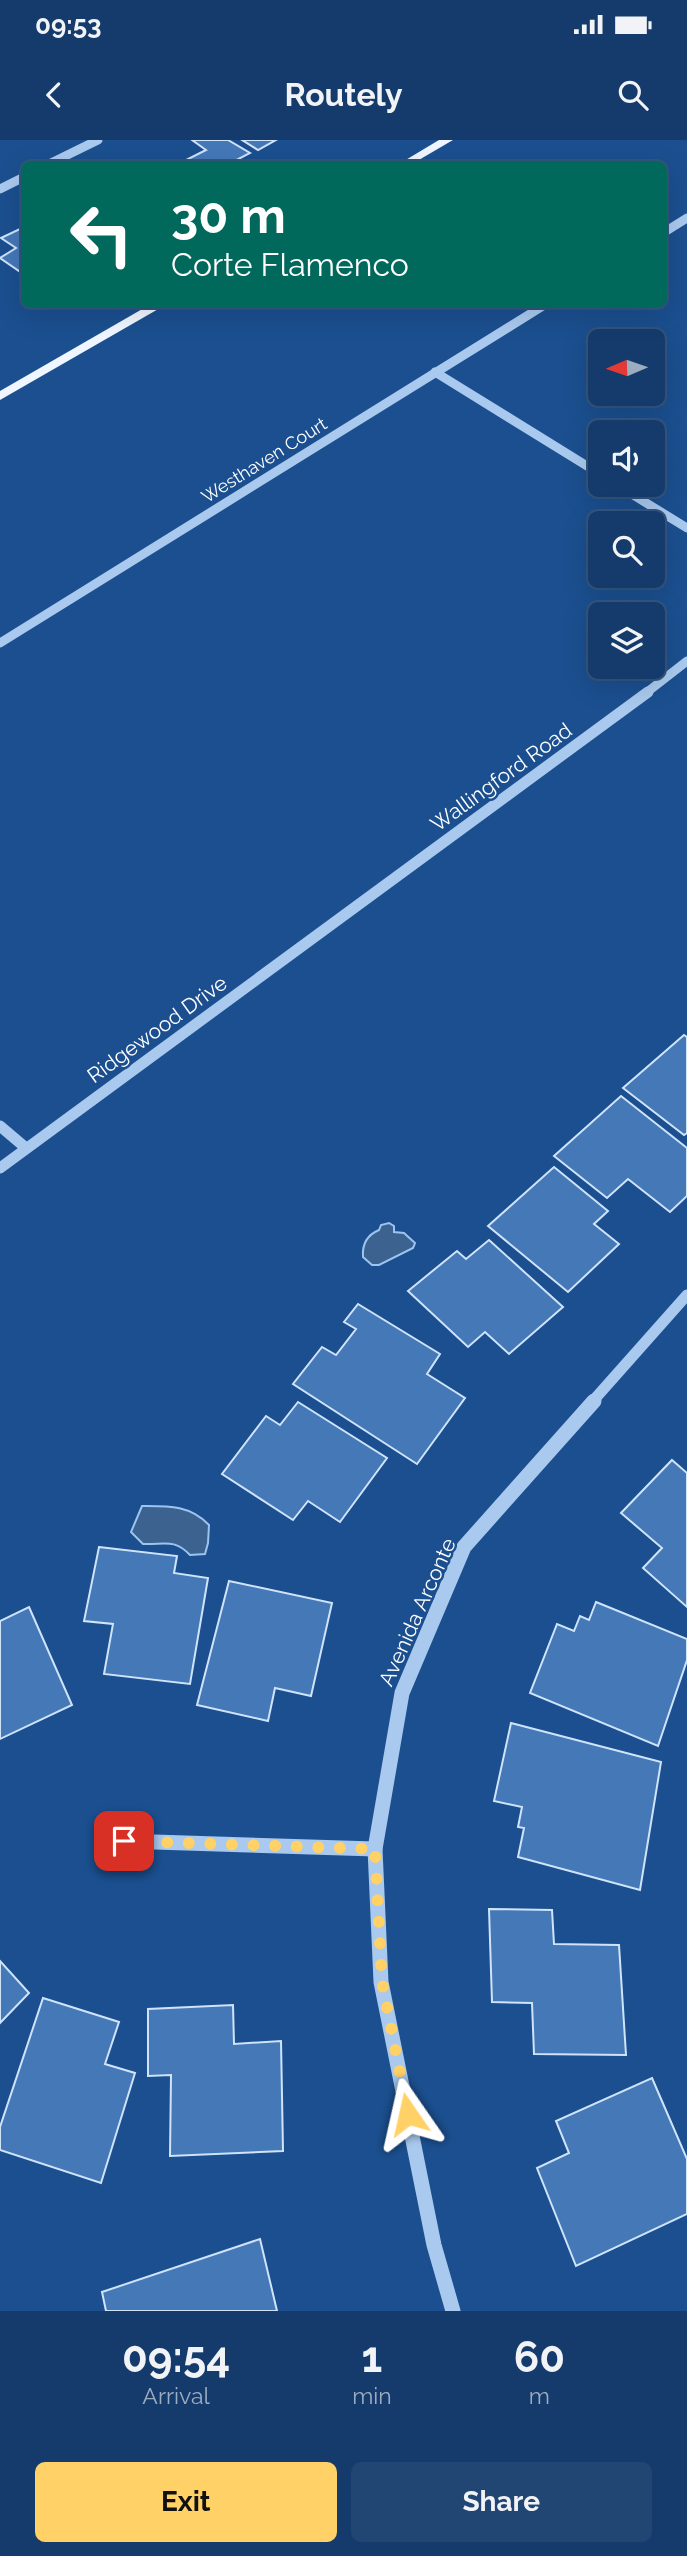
<!DOCTYPE html>
<style>
body{margin:0;font-family:Raleway,sans-serif;background:#214673;color:#f1f3f6;height:100vh;display:flex;flex-direction:column;font-size:26px;white-space:nowrap}
*{box-sizing:border-box;margin:0}
p{font-size:23px;color:#9dadc1}
.icon{flex:none;width:38px;height:38px;fill:none;stroke:currentColor;stroke-width:2;stroke-linecap:round;stroke-linejoin:round}
.map{position:relative;height:2171px;overflow:hidden}
.drawer{display:flex;flex-direction:column;background:#143b6b;flex:1}
.drawer>*{flex:none}
.guide{position:absolute;left:21px;top:21px;width:646px;height:147px;border-radius:10px;box-shadow:0 7px 28px #0002,0 0 0 2px #33557e;background:#00695c;color:#fff;overflow:hidden}
.needle{width:46px;rotate:268deg}
.fabs{position:absolute;left:588px;top:189px;display:grid;gap:14px}
.fabs a{display:grid;place-items:center;width:77px;height:77px;border-radius:10px;background:#143b6b;box-shadow:0 7px 28px #0002,0 0 0 2px #33557e;font-size:35px}
.pin{position:absolute;display:grid;place-items:center;width:60px;height:60px;color:#fff;margin:-30px;border-radius:14px;box-shadow:0 4px 10px #0006}
.me{position:absolute;width:77px;margin:-38px;rotate:349deg;stroke-linejoin:round;filter:drop-shadow(0 0 5px #0008)}
.turn{display:flex;align-items:center;gap:24px;height:147px;padding:0 35px;font-size:32px}
.turn .icon{width:91px;height:91px;stroke-width:2.5}
.turn b{display:block;font-size:49px;line-height:60px}
.eta{display:flex;justify-content:space-evenly;align-items:center;height:119px;text-align:center}
.eta b{font-size:42px;font-weight:700;line-height:49px}
.primary-button{display:flex;gap:14px;margin-top:auto;padding:14px 35px}
.primary-button a{flex:1;height:80px;border-radius:10px;background:#ffd166;color:#111;font-size:28px;font-weight:700;line-height:80px;text-align:center}
.primary-button a+a{background:#214673;color:#f1f3f6}
.status{display:flex;justify-content:space-between;align-items:center;height:49px;padding:0 35px;background:#143b6b;direction:ltr}
.status svg{height:19px;fill:currentColor}
header{display:flex;justify-content:space-between;align-items:center;height:91px;padding:0 35px;background:#143b6b;font-size:32px;font-weight:700}
.map>svg:first-child{display:block}
</style>
<div class="status"><b>09:53</b><svg viewBox="0 0 49 12"><path d="M0 12V9h3v3zM5 12V6h3v6zM10 12V3h3v9zM15 12V0h3v12zM26 1h20v11H26zM47 4h2v5h-2z"/></svg></div>
<header><svg class="icon" aria-label="back" viewBox="0 0 24 24"><path d="M15 5l-7 7 7 7"/></svg>Routely<svg class="icon" aria-label="search" viewBox="0 0 24 24"><circle cx="10" cy="10" r="6"/><path d="M15 15l6 6"/></svg></header>
<div class="map">
<svg width="687" height="2171" viewBox="0 0 687 2171">
<rect width="100%" height="100%" fill="#1b4f8f"/>
<!-- water -->
<g fill="#3c6290" stroke="#9cc4f0" stroke-width="2">
<path d="M389,1083L394,1086V1092L404,1093L415,1103L413,1108L379,1125H372L363,1117C362,1104 367,1095 379,1090L381,1085Z"/>
<path d="M142,1366C168,1366 190,1365 209,1385L208,1403L205,1414L190,1415C174,1398 164,1405 143,1404L131,1392Z"/>
</g>
<!-- building -->
<g fill="#4478b7" stroke="#cfe3fa" stroke-width="2">
<path d="M192,0H228L250,13L229,24H197L188,19L206,10Z"/>
<path d="M242,0H276L258,10Z"/>
<path d="M24,87V129L19,131L0,118L16,108L1,98Z"/>
<path d="M684,895L687,897V993L684,995L623,948Z"/>
<path d="M621,956L687,1008V1056L670,1072L628,1039L607,1058L554,1016Z"/>
<path d="M554,1027L608,1071L594,1084L619,1104L568,1152L488,1086Z"/>
<path d="M489,1100L563,1167L509,1214L485,1192L468,1207L408,1151L457,1111L466,1119Z"/>
<path d="M358,1164L440,1214L427,1234L465,1258L417,1324L293,1244L322,1207L336,1215L356,1189L344,1182Z"/>
<path d="M298,1262L387,1318L340,1382L308,1361L293,1380L222,1334L266,1276L280,1285Z"/>
<path d="M672,1320L687,1333V1467L643,1428L662,1408L621,1373Z"/>
<path d="M99,1407L177,1416L174,1433L208,1438L190,1544L104,1534L113,1484L84,1481Z"/>
<path d="M229,1441L332,1463L311,1556L275,1548L268,1581L197,1565Z"/>
<path d="M596,1462L687,1499V1520L658,1606L530,1553L557,1484L574,1491L580,1476L589,1480Z"/>
<path d="M29,1467L72,1565L0,1599V1481Z"/>
<path d="M511,1583L661,1622L640,1750L518,1717L524,1688L518,1687L522,1667L494,1661Z"/>
<path d="M489,1769L552,1770L554,1804L619,1805L626,1915L534,1914L532,1863L492,1862Z"/>
<path d="M0,1821L29,1853L0,1883Z"/>
<path d="M43,1858L119,1882L105,1924L135,1933L101,2043L0,2010V1987Z"/>
<path d="M233,1865L234,1904L281,1901L283,2011L170,2016L171,1935L148,1936V1869Z"/>
<path d="M652,1938L687,2019V2074L576,2126L537,2028L569,2013L556,1981Z"/>
<path d="M260,2099L277,2171H106L102,2152Z"/>
</g>
<g fill="none" stroke-linecap="round" stroke-linejoin="round">
<!-- minor-far2 -->
<g stroke="#a9c9ee" stroke-width="9">
<path d="M49,24L98,0"/>
<path d="M0,49L24,37"/>
<path d="M663,93L687,78"/>
<path d="M435,232L600,334"/>
<path d="M617,345L687,388"/>
<path d="M0,503L546,164"/>
<path d="M646,553L687,521"/>
</g>
<!-- minor-far1 -->
<g stroke="#a9c9ee" stroke-width="11">
<path d="M0,986L26,1008"/>
<path d="M0,1028L648,552"/>
<path d="M592,1262L687,1155"/>
</g>
<!-- minor -->
<g stroke="#a9c9ee" stroke-width="15">
<path d="M123,1701L375,1709"/>
<path d="M453,2171L434,2105L381,1842L375,1709L402,1553L464,1407L594,1261"/>
</g>
<!-- major -->
<g fill="#f0f6ff" fill-rule="evenodd">
<path d="M439,0H453L412,24H399Z"/>
<path d="M151,164H167L0,260V251Z"/>
</g>
</g>
<g fill="none" stroke-linecap="round" stroke-linejoin="round">
<!-- route -->
<path stroke="#ffd166" stroke-width="12" stroke-dasharray="0 21.6" d="M124,1701L375,1709L382,1842L408,1974"/>
</g>
<g text-anchor="middle" dominant-baseline="central" stroke-width="5" stroke-linejoin="round" paint-order="stroke">
<!-- far-street labels -->
<g font-size="18" fill="#fff" stroke="#1b4f8f">
<text transform="translate(264 320) rotate(-32)">Westhaven Court</text>
</g>
<!-- street labels -->
<g font-size="21" fill="#fff" stroke="#1b4f8f">
<text transform="translate(501 637) rotate(-36)">Wallingford Road</text>
<text transform="translate(157 889) rotate(-36)">Ridgewood Drive</text>
<text transform="translate(417 1472) rotate(-66)">Avenida Arconte</text>
</g>
</g>
</svg>
<div class="fabs">
<a><svg class="needle" viewBox="-14 -14 28 28"><path d="M0-13l5 13h-10z" fill="#e53935"/><path d="M0 13l5-13h-10z" fill="#9dadc1"/></svg></a>
<a><svg class="icon" aria-label="sound" viewBox="0 0 24 24"><path d="M4 9h4l5-4v14l-5-4H4zM17 9q2 3 0 6"/></svg></a>
<a><svg class="icon" aria-label="search" viewBox="0 0 24 24"><circle cx="10" cy="10" r="6"/><path d="M15 15l6 6"/></svg></a>
<a><svg class="icon" aria-label="layers" viewBox="0 0 24 24"><path d="M12 4l9 5-9 5-9-5zM3 14l9 5 9-5"/></svg></a>
</div>
<div class="pin" style="left:124px;top:1701px;background:#d93025"><svg class="icon" aria-label="arrive" viewBox="0 0 24 24"><path d="M6 21V4h12l-3 4 3 4H6"/></svg></div>
<svg class="me" style="left:408px;top:1974px" viewBox="-20 -20 40 40"><path d="M0-17L14 15 0 8-14 15z" fill="#ffd166" stroke="#fff" stroke-width="4"/></svg>
<div class="guide">
<div class="turn"><svg class="icon" aria-label="left" viewBox="0 0 24 24"><path d="M17 20v-9H6M10 6l-5 5 5 5"/></svg><div><b>30 m</b>Corte Flamenco</div></div>
</div>
</div>
<section class="drawer">
<div class="eta">
<div><b>09:54</b><p>Arrival</p></div>
<div><b>1</b><p>min</p></div>
<div><b>60</b><p>m</p></div>
</div>
<div class="primary-button"><a>Exit</a><a>Share</a></div>
</section>
